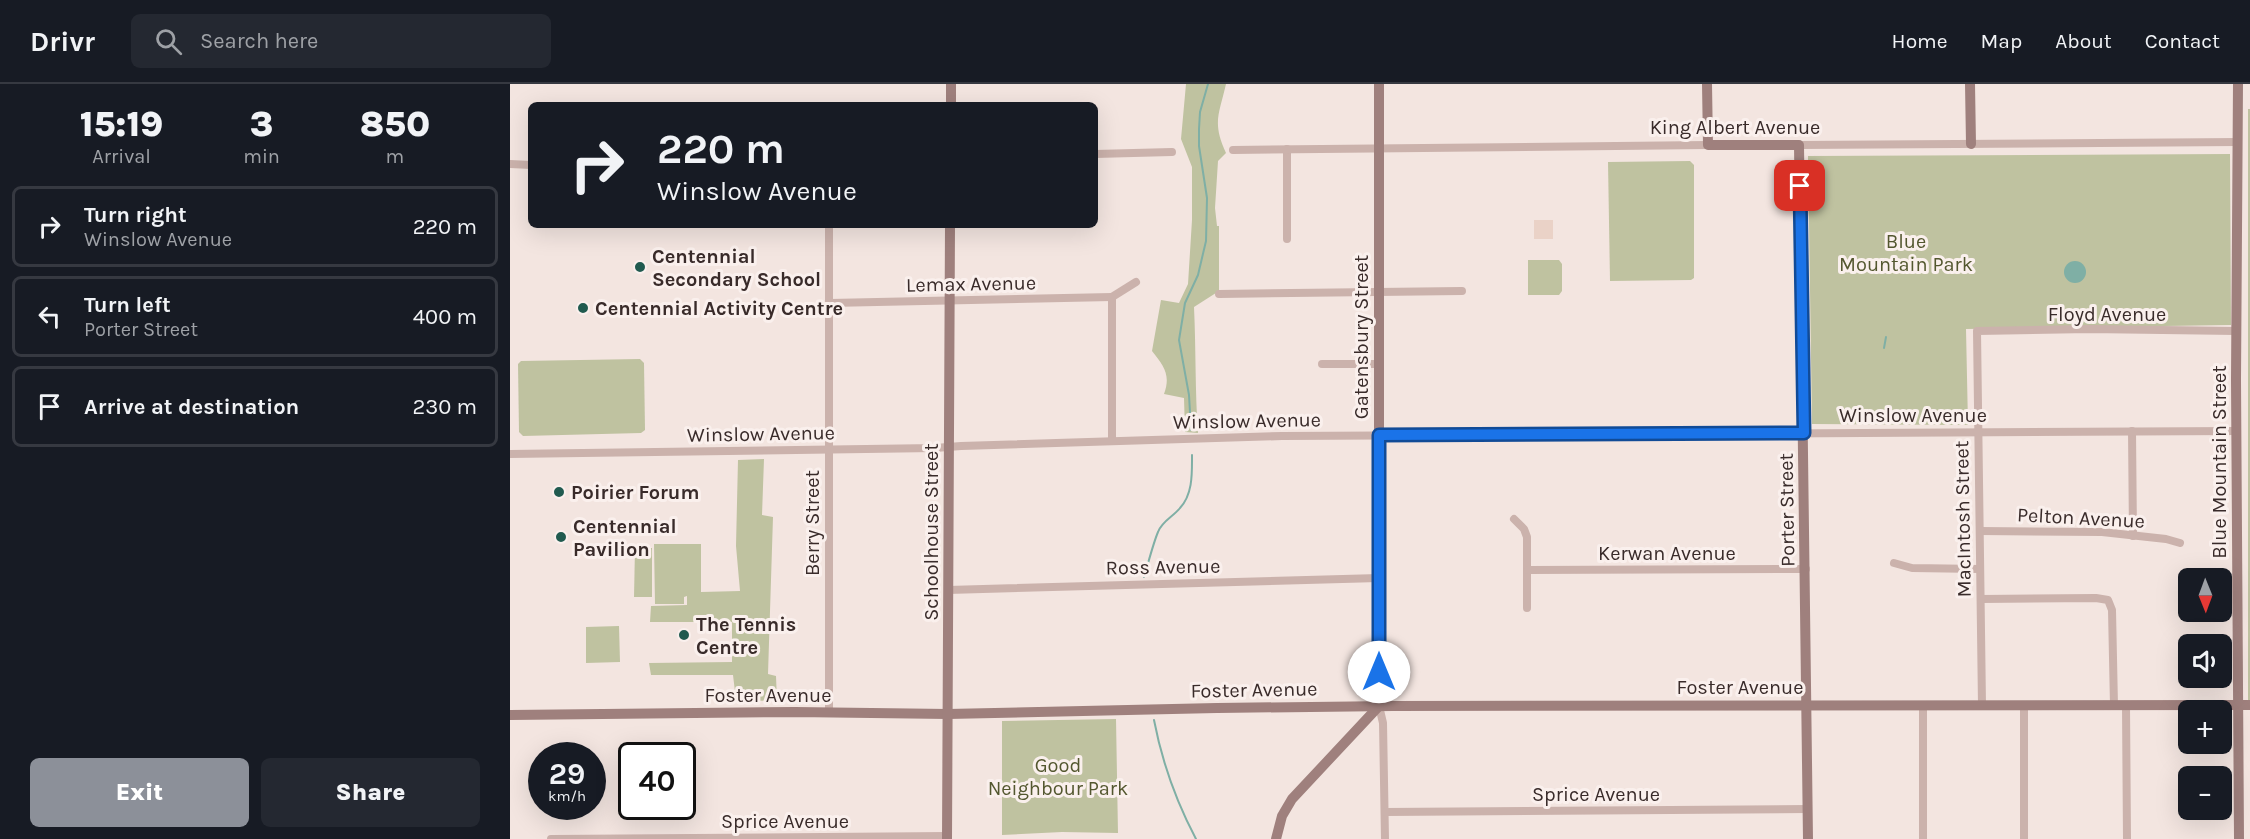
<!DOCTYPE html>
<meta charset="utf-8">
<style>
body{margin:0;font-family:Karla,sans-serif;background:#242831;color:#f1f3f6;height:100vh;display:flex;flex-direction:column;font-size:22px;white-space:nowrap}
*{box-sizing:border-box;margin:0}
p{font-size:20px;color:#9ea1a6}
.icon{flex:none;width:33px;height:33px;fill:none;stroke:currentColor;stroke-width:2;stroke-linecap:round;stroke-linejoin:round}
.map{position:relative;flex:1;overflow:hidden}
.details{display:flex;flex-direction:column;background:#171b24;width:510px}
.details>*{flex:none}
.banner{position:absolute;left:18px;top:18px;width:570px;height:126px;border-radius:9px;box-shadow:0 6px 24px #0002;background:#171b24;color:#f1f3f6;overflow:hidden}
.needle{width:39px;rotate:179deg}
.tools{position:absolute;left:1668px;top:484px;display:grid;gap:12px}
.tools a{display:grid;place-items:center;width:54px;height:54px;border-radius:9px;background:#171b24;box-shadow:0 6px 24px #0002;font-size:30px}
.speed{position:absolute;left:18px;top:658px;display:flex;gap:12px;font-size:30px;font-weight:700;text-align:center}
.speed>*{display:grid;place-content:center;width:78px;height:78px;border-radius:50%;background:#171b24;box-shadow:0 6px 24px #0002;line-height:1}
.speed small{font-size:15px;font-weight:400}
.speed .limit{border:3px solid #111;border-radius:9px;background:#fff;color:#111}
.pin{position:absolute;display:grid;place-items:center;width:51px;height:51px;color:#fff;margin:-26px;border-radius:12px;box-shadow:0 3px 9px #0006}
.me{position:absolute;width:66px;margin:-33px;rotate:0deg;stroke-linejoin:round;filter:drop-shadow(0 0 4px #0008)}
.turn{display:flex;align-items:center;gap:21px;height:126px;padding:0 30px;font-size:27px}
.turn .icon{width:78px;height:78px;stroke-width:2.5}
.turn b{display:block;font-size:42px;line-height:51px}
.eta{display:flex;justify-content:space-evenly;align-items:center;height:102px;text-align:center}
.eta b{font-size:36px;font-weight:800;line-height:42px}
.action{display:flex;gap:12px;margin-top:auto;padding:12px 30px}
.action a{flex:1;height:69px;border-radius:9px;background:#8c9099;color:#fff;font-size:24px;font-weight:800;line-height:69px;text-align:center}
.action a+a{background:#242831;color:#f1f3f6}
ul{padding:0;list-style:none}
li{display:flex;align-items:center;gap:18px;height:81px;margin:0 12px 9px;padding:0 18px;border:3px solid #363941;border-radius:9px}
li div{flex:1}
li b{display:block;font-size:22px}
li em{font-style:normal}
header{display:flex;align-items:center;gap:36px;box-sizing:border-box;height:84px;padding:0 30px;background:#171b24;border-bottom:2px solid #363941}
header strong{font-size:28px}
nav{display:flex;gap:33px;margin-inline-start:auto;font-size:21px}
.search{width:420px;height:54px;background:#242831;display:flex;align-items:center;gap:15px;box-sizing:border-box;padding:0 21px;border-radius:9px;color:#9ea1a6;font-size:22px}
main{display:flex;flex:1;min-height:0}
.map>svg:first-child{display:block}
</style>
<header>
<strong>Drivr</strong>
<div class="search"><svg class="icon" aria-label="search" viewBox="0 0 24 24"><circle cx="10" cy="10" r="6"/><path d="M15 15l6 6"/></svg>Search here</div>
<nav><a>Home</a><a>Map</a><a>About</a><a>Contact</a></nav>
</header>
<main>
<section class="details">
<div class="eta">
<div><b>15:19</b><p>Arrival</p></div>
<div><b>3</b><p>min</p></div>
<div><b>850</b><p>m</p></div>
</div>
<ul>
<li><svg class="icon" aria-label="right" viewBox="0 0 24 24"><path d="M7 20v-9h11M14 6l5 5-5 5"/></svg><div><b>Turn right</b><p>Winslow Avenue</p></div><em>220 m</em></li>
<li><svg class="icon" aria-label="left" viewBox="0 0 24 24"><path d="M17 20v-9H6M10 6l-5 5 5 5"/></svg><div><b>Turn left</b><p>Porter Street</p></div><em>400 m</em></li>
<li><svg class="icon" aria-label="arrive" viewBox="0 0 24 24"><path d="M6 21V4h12l-3 4 3 4H6"/></svg><div><b>Arrive at destination</b></div><em>230 m</em></li>
</ul>
<div class="action"><a>Exit</a><a>Share</a></div>
</section>
<div class="map">
<svg width="1740" height="755" viewBox="0 0 1740 755">
<rect width="100%" height="100%" fill="#f3e5e0"/>
<!-- green -->
<g fill="#bfc2a0">
<path d="M676,0H716C709,31 702,38 716,69L708,77L705,124L707,142H709V207L684,223C686,265 685,307 688,349L675,348L674,314L654,310C661,291 654,282 642,267L651,216L669,219L678,200L682,136V83L671,55Z"/>
<rect x="1738" y="25" width="2" height="591"/>
<path d="M1720,70L1721,241L1456,245L1458,341L1302,340L1298,72Z"/>
<path d="M1180,77L1184,81V194L1181,196L1100,197L1098,78Z"/>
<path d="M1018,176H1049L1052,180V207L1049,211H1018Z"/>
<path d="M130,275L134,279L135,346L131,349L13,352L9,348L8,280L11,277Z"/>
<path d="M254,375L252,431L263,433L258,590L266,592L267,617L226,616L223,591H141L139,579L222,578V538H140L141,522L177,521V512L174,513V520H145L144,460H191V508L230,507L226,462L228,376Z"/>
<path d="M125,464H142V513H124Z"/>
<path d="M109,542L110,578L76,579V543Z"/>
<path d="M606,635L608,749L552,748L492,751V637Z"/>
</g>
<!-- plaza -->
<rect fill="#ead2c7" x="1024" y="136" width="19" height="19"/>
<!-- water -->
<circle fill="#7fafa5" cx="1565" cy="188" r="11"/>
<g fill="none" stroke-linecap="round" stroke-linejoin="round">
<!-- stream -->
<g stroke="#7fafa5" stroke-width="2">
<path d="M1374,264L1376,253"/>
<path d="M681,346L679,311L669,256L675,219L688,191L696,157L697,114L689,62V45L690,28L698,0"/>
<path d="M634,493C638,480 643,460 648,448C652,437 663,433 670,424C683,410 682,389 682,371"/>
<path d="M644,636C652,678 666,717 686,755"/>
</g>
<!-- street -->
<g stroke="#cbb2ac" stroke-width="8">
<path d="M1289,61L1728,58"/>
<path d="M777,65V155"/>
<path d="M723,66L1198,61"/>
<path d="M585,70L662,68"/>
<path d="M0,80L21,81"/>
<path d="M709,210L952,207"/>
<path d="M320,219L602,213"/>
<path d="M812,280H869"/>
<path d="M1622,347L1623,452"/>
<path d="M602,357V213L626,198"/>
<path d="M0,370L425,364L451,362L772,352L1726,347"/>
<path d="M1004,435L1014,445L1017,453V524"/>
<path d="M1470,447L1592,448L1656,455L1670,459"/>
<path d="M1384,479L1402,484L1470,485"/>
<path d="M1018,486L1296,485"/>
<path d="M438,506L869,494"/>
<path d="M1471,515L1586,514L1598,516L1602,526L1604,622"/>
<path d="M1472,621L1467,247L1579,245L1726,247"/>
<path d="M869,622L873,639L875,755"/>
<path d="M1616,622L1617,755"/>
<path d="M319,628V141"/>
<path d="M875,728L1298,725"/>
<path d="M41,755L437,752"/>
<path d="M1413,755V621"/>
<path d="M1514,755V622"/>
</g>
<!-- secondary -->
<g stroke="#9f807d" stroke-width="10">
<path d="M1197,0L1198,61H1289L1298,755"/>
<path d="M1460,0L1461,60"/>
<path d="M1728,0L1726,296L1729,755"/>
<path d="M441,21V0"/>
<path d="M0,631L285,628L438,630L707,624L882,622L1740,621"/>
<path d="M437,755L440,141"/>
<path d="M766,755L772,732L782,715L869,622V0"/>
</g>
</g>
<g fill="none" stroke-linecap="round" stroke-linejoin="round">
<defs>
<path id="route" d="M869,588V351L1294,349L1290,102"/>
</defs>
<!-- route casing -->
<use href="#route" stroke="#114b97" stroke-width="15"/>
<!-- route -->
<use href="#route" stroke="#1a73e8" stroke-width="10"/>
</g>
<!-- markers -->
<g fill="#205a4f" stroke="#faf0ed" stroke-width="2">
<circle cx="130" cy="183" r="6"/>
<circle cx="73" cy="224" r="6"/>
<circle cx="49" cy="408" r="6"/>
<circle cx="51" cy="453" r="6"/>
<circle cx="174" cy="551" r="6"/>
</g>
<g text-anchor="middle" dominant-baseline="central" stroke-width="6" stroke-linejoin="round" paint-order="stroke">
<!-- street labels -->
<g font-size="20" fill="#392b2a" stroke="#faf0ed">
<text x="1225" y="43">King Albert Avenue</text>
<text transform="translate(461 200) rotate(-1)">Lemax Avenue</text>
<text x="1597" y="230">Floyd Avenue</text>
<text transform="translate(851 253) rotate(-90)">Gatensbury Street</text>
<text x="1403" y="331">Winslow Avenue</text>
<text transform="translate(737 337) rotate(-1)">Winslow Avenue</text>
<text transform="translate(251 350) rotate(-1)">Winslow Avenue</text>
<text transform="translate(1709 378) rotate(-90)">Blue Mountain Street</text>
<text transform="translate(1277 426) rotate(-91)">Porter Street</text>
<text transform="translate(1571 434) rotate(3)">Pelton Avenue</text>
<text transform="translate(1453 435) rotate(-91)">MacIntosh Street</text>
<text transform="translate(302 439) rotate(-90)">Berry Street</text>
<text transform="translate(421 448) rotate(-90)">Schoolhouse Street</text>
<text x="1157" y="469">Kerwan Avenue</text>
<text transform="translate(653 483) rotate(-1)">Ross Avenue</text>
<text x="1230" y="603">Foster Avenue</text>
<text transform="translate(744 606) rotate(-1)">Foster Avenue</text>
<text x="258" y="611">Foster Avenue</text>
<text x="1086" y="710">Sprice Avenue</text>
<text x="275" y="737">Sprice Avenue</text>
</g>
<!-- park labels -->
<g font-size="20" fill="#53572f" stroke="#faf0ed">
<text x="1396" y="157">Blue<tspan x="1396" dy="23">Mountain Park</tspan></text>
<text x="548" y="681">Good<tspan x="548" dy="23">Neighbour Park</tspan></text>
</g>
<!-- poi labels -->
<g font-size="20" font-weight="bold" fill="#392b2a" stroke="#faf0ed" text-anchor="start">
<text x="142" y="172">Centennial<tspan x="142" dy="23">Secondary School</tspan></text>
<text x="85" y="224">Centennial Activity Centre</text>
<text x="61" y="408">Poirier Forum</text>
<text x="63" y="442">Centennial<tspan x="63" dy="23">Pavilion</tspan></text>
<text x="186" y="540">The Tennis<tspan x="186" dy="23">Centre</tspan></text>
</g>
</g>
</svg>
<div class="tools">
<a><svg class="needle" viewBox="-14 -14 28 28"><path d="M0-13l5 13h-10z" fill="#e53935"/><path d="M0 13l5-13h-10z" fill="#9ea1a6"/></svg></a>
<a><svg class="icon" aria-label="sound" viewBox="0 0 24 24"><path d="M4 9h4l5-4v14l-5-4H4zM17 9q2 3 0 6"/></svg></a>
<a>+</a>
<a>−</a>
</div>
<div class="speed"><div>29<small>km/h</small></div><div class="limit">40</div></div>
<div class="pin" style="left:1290px;top:102px;background:#d93025"><svg class="icon" aria-label="arrive" viewBox="0 0 24 24"><path d="M6 21V4h12l-3 4 3 4H6"/></svg></div>
<svg class="me" style="left:869px;top:588px" viewBox="-20 -20 40 40"><circle r="19" fill="#fff"/><path d="M0-13L10 11 0 6-10 11z" fill="#1a73e8"/></svg>
<div class="banner">
<div class="turn"><svg class="icon" aria-label="right" viewBox="0 0 24 24"><path d="M7 20v-9h11M14 6l5 5-5 5"/></svg><div><b>220 m</b>Winslow Avenue</div></div>
</div>
</div>
</main>
